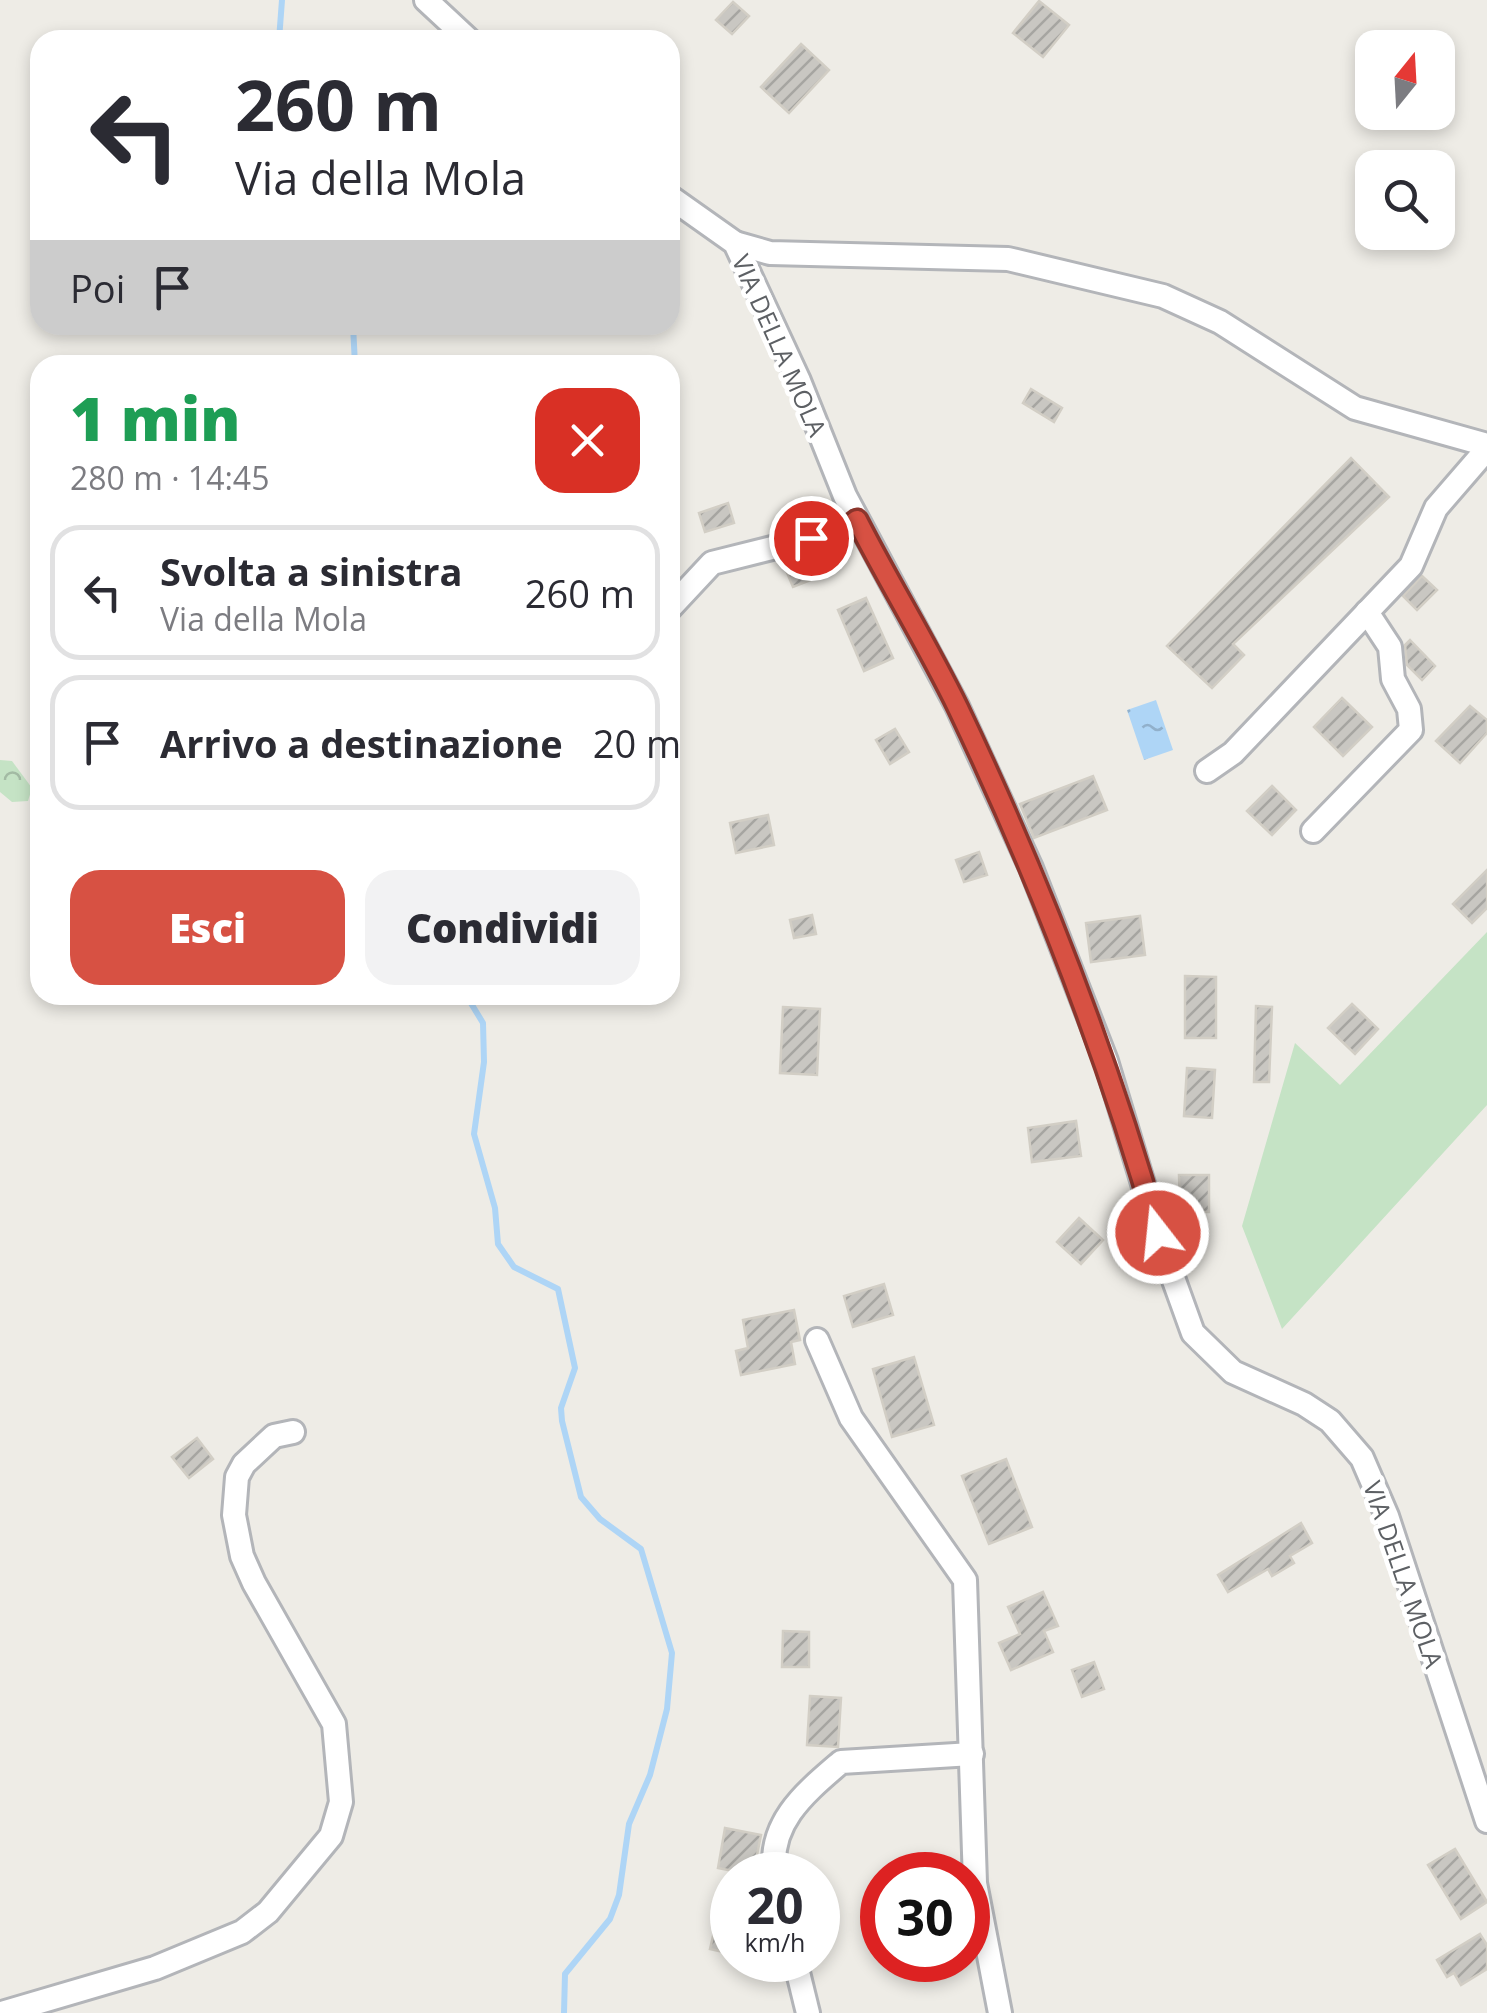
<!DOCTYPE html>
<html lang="it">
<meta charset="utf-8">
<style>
body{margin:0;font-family:"Open Sans",sans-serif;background:#f2f2f3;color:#2b2b33;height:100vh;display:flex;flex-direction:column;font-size:38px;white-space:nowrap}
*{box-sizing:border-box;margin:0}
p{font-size:32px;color:#7c7c81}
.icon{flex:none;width:55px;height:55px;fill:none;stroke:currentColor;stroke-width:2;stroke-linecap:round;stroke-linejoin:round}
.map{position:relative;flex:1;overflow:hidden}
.side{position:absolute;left:30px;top:355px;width:650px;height:650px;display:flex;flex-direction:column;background:#fff;border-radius:30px;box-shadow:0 5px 15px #0003}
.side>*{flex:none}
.hud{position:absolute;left:30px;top:30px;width:650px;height:305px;border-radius:30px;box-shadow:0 5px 15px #0003;background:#fff;color:#2b2b33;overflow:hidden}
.needle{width:65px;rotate:18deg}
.fabs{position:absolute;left:1355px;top:30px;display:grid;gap:20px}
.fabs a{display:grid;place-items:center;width:100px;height:100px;border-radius:20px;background:#fff;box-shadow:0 5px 15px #0003;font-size:50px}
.speed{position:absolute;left:710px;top:1852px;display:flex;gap:20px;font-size:50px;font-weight:700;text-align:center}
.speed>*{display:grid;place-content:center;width:130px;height:130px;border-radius:50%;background:#fff;box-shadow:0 5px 15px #0003;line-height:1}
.speed small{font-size:25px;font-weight:400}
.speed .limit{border:15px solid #d22;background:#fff;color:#111}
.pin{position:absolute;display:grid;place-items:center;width:85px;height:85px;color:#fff;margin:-42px;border:5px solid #fff;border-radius:50%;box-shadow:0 2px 10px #0007}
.me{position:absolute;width:110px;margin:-55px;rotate:344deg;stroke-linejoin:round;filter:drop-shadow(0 0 8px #0008)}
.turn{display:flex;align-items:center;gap:35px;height:210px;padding:0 40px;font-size:45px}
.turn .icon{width:130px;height:130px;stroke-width:2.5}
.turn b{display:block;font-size:70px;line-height:85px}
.then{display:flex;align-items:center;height:95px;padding:0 40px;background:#0003;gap:20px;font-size:38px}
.round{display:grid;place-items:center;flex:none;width:105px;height:105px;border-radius:30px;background:#f2f2f3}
.head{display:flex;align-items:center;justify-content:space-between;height:170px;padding:0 40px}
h1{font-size:60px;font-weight:800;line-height:75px;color:#1e9e55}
.button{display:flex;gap:20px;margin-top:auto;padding:20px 40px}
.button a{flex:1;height:115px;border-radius:30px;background:#d75143;color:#fff;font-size:40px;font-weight:800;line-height:115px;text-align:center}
.button a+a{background:#f2f2f3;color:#2b2b33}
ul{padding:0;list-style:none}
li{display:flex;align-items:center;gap:30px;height:135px;margin:0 20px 15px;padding:0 20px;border:5px solid #e1e1e2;border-radius:30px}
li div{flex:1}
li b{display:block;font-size:38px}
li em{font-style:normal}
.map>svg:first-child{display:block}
</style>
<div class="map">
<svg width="1487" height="2013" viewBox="0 0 1487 2013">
<defs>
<pattern id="forest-crowns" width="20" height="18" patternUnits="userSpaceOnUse" patternTransform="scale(2.5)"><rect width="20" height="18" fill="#c5e3c5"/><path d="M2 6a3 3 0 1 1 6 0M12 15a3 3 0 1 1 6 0" fill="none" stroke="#a3bba4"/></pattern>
<pattern id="water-ripples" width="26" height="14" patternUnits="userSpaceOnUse" patternTransform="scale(2.5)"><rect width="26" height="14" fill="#aed5f6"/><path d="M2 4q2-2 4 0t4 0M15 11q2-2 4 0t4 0" fill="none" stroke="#91b0cb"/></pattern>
<pattern id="building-hatch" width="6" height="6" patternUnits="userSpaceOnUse" patternTransform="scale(2.5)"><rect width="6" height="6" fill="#c9c7c2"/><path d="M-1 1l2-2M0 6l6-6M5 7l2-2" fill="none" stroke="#a6a5a1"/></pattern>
</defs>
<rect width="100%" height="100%" fill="#eeece6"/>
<!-- green -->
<path fill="#c5e3c5" d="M1487,932V1105L1282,1329L1242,1226L1295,1043L1340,1085Z"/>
<!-- forest -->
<path fill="url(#forest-crowns)" d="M0,760L12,761L32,788L28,801L12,802L0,792Z"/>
<!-- water -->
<path fill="url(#water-ripples)" d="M1156,700L1173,750L1144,760L1127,710Z"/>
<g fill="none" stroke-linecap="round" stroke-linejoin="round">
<!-- stream -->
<g stroke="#aed5f6" stroke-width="6">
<path d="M279,40L282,0"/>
<path d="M353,325L355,365"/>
<path d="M466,995L483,1023L484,1062L474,1134L495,1208L498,1244L514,1267L558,1289L575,1368L561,1408L562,1421L581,1497L600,1519L641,1549L672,1653L667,1709L650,1775L629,1824L619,1895L610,1919L565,1974L564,2013"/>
</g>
</g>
<!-- building -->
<g fill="url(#building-hatch)" stroke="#d2cec5" stroke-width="2.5">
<path d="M1039,1L1069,25L1043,57L1013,33Z"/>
<path d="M733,2L749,16L732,34L716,20Z"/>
<path d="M801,44L829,70L789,113L761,87Z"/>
<path d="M1031,389L1062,408L1054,422L1023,403Z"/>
<path d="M1351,458L1389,497L1233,644L1244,655L1212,688L1167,646Z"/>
<path d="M728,503L734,523L705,532L699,513Z"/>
<path d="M831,549L839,569L793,587L783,563Z"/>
<path d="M1422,576L1437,590L1417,610L1403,596Z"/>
<path d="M866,598L893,658L864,671L838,610Z"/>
<path d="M1410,640L1435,666L1422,680L1407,665L1405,645Z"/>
<path d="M1342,698L1372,727L1343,756L1314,727Z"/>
<path d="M1470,706L1487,720V733L1460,763L1436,741Z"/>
<path d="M895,729L909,752L890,764L876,740Z"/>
<path d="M1093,776L1107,810L1034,838L1020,804Z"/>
<path d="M1272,786L1296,810L1272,835L1247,811Z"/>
<path d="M768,815L774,845L736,853L730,823Z"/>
<path d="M979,852L987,875L964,882L956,860Z"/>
<path d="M1487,870V908L1472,923L1453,904Z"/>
<path d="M812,915L816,934L794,938L790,920Z"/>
<path d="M1140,916L1145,955L1091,962L1086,923Z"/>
<path d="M1185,976L1216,977V1038H1185Z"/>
<path d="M1352,1004L1378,1029L1355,1054L1328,1028Z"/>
<path d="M1256,1006L1272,1007L1269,1082H1254Z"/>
<path d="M783,1007L820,1009L817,1075L780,1073Z"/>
<path d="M1187,1068L1215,1070L1212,1118L1184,1116Z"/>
<path d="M1076,1121L1081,1156L1032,1162L1028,1128Z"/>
<path d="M1179,1175H1209V1212H1180Z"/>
<path d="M1079,1218L1103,1240L1081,1264L1057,1242Z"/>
<path d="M884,1284L893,1315L853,1327L844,1296Z"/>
<path d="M794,1310L800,1340L791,1342L795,1364L741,1375L736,1351L748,1348L743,1320Z"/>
<path d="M914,1357L934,1425L892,1437L873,1369Z"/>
<path d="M197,1438L213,1459L189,1478L172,1457Z"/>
<path d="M1006,1459L1032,1527L989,1544L962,1476Z"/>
<path d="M1301,1523L1312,1543L1290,1556L1294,1563L1272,1576L1268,1569L1228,1592L1218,1575Z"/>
<path d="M1043,1592L1058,1626L1044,1631L1053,1652L1011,1670L999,1643L1020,1634L1008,1607Z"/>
<path d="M783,1631L809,1632V1667H782Z"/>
<path d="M1094,1662L1104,1689L1082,1697L1072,1670Z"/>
<path d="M810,1696L841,1698L838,1747L807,1745Z"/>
<path d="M725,1828L761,1835L753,1875L718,1868Z"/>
<path d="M1455,1849L1487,1902L1461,1919L1428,1865Z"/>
<path d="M716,1923L732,1927V1954L710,1949Z"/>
<path d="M1480,1934L1487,1945V1969L1461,1985L1454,1973L1447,1977L1437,1960Z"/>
</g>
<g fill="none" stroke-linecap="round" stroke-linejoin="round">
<defs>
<g id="minor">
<path d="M426,0L469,40"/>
<path d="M670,197L735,243L799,381L845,496L957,706L1031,868L1106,1061L1163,1250L1193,1333L1233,1372L1304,1404L1330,1421L1362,1458L1387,1516L1487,1821"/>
<path d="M735,243L770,253L1008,259L1163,296L1220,322L1355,408L1487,445"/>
<path d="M670,608L712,563L844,530L857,520"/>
<path d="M1207,771L1233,753L1411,566L1436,508L1487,449"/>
<path d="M1313,831L1411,730L1409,709L1393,679L1390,647L1367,612"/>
<path d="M817,1340L851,1418L965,1580L975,1883L1000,2013"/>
<path d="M775,1875C767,1823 806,1792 841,1762L972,1754"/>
<path d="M795,1960L808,2013"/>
<path d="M2,2013L155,1968L242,1932L268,1912L331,1836L341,1802L334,1724L254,1583L242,1556L234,1515L237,1477L244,1464L274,1436L293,1432"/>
</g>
</defs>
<!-- minor casing -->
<use href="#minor" stroke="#b3b5b9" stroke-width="28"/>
<!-- minor -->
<use href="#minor" stroke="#fff" stroke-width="22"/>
</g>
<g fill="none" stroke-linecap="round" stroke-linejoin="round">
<defs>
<path id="route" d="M811,538L844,530L857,520C889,583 927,644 958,708C1039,878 1106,1052 1158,1233"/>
</defs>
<!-- route casing -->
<use href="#route" stroke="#8c352c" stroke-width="25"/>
<!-- route -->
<use href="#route" stroke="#d75143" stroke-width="18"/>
</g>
<g text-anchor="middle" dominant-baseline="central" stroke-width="9" stroke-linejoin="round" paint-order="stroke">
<!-- street labels -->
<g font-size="25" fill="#5d6064" stroke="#fff">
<text transform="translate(780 345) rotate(66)">VIA DELLA MOLA</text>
<text transform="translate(1404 1574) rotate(71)">VIA DELLA MOLA</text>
</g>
</g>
</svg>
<div class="fabs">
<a><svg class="needle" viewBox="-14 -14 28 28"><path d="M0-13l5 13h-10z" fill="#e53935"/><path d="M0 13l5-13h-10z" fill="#7c7c81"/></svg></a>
<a><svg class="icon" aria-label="search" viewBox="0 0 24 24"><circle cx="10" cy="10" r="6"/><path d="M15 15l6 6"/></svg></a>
</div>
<div class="speed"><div>20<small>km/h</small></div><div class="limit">30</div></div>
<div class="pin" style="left:811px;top:538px;background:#d93025"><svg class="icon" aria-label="arrive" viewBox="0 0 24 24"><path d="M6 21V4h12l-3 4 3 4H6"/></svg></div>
<svg class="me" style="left:1158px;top:1233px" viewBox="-20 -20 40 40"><circle r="17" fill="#d75143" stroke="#fff" stroke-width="3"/><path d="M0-11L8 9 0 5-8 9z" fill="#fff"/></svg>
<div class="hud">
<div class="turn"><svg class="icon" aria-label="left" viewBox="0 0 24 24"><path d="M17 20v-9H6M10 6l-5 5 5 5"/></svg><div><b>260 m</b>Via della Mola</div></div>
<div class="then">Poi<svg class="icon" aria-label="arrive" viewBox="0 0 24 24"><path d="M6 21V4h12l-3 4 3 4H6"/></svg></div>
</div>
<section class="side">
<div class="head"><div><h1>1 min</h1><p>280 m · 14:45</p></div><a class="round" style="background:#d93025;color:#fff"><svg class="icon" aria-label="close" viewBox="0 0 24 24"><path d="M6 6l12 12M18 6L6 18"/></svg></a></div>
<ul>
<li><svg class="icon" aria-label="left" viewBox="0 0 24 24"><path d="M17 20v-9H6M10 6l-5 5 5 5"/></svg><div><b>Svolta a sinistra</b><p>Via della Mola</p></div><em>260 m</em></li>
<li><svg class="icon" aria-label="arrive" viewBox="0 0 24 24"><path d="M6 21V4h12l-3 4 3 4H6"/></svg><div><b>Arrivo a destinazione</b></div><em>20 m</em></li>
</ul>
<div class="button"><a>Esci</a><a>Condividi</a></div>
</section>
</div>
